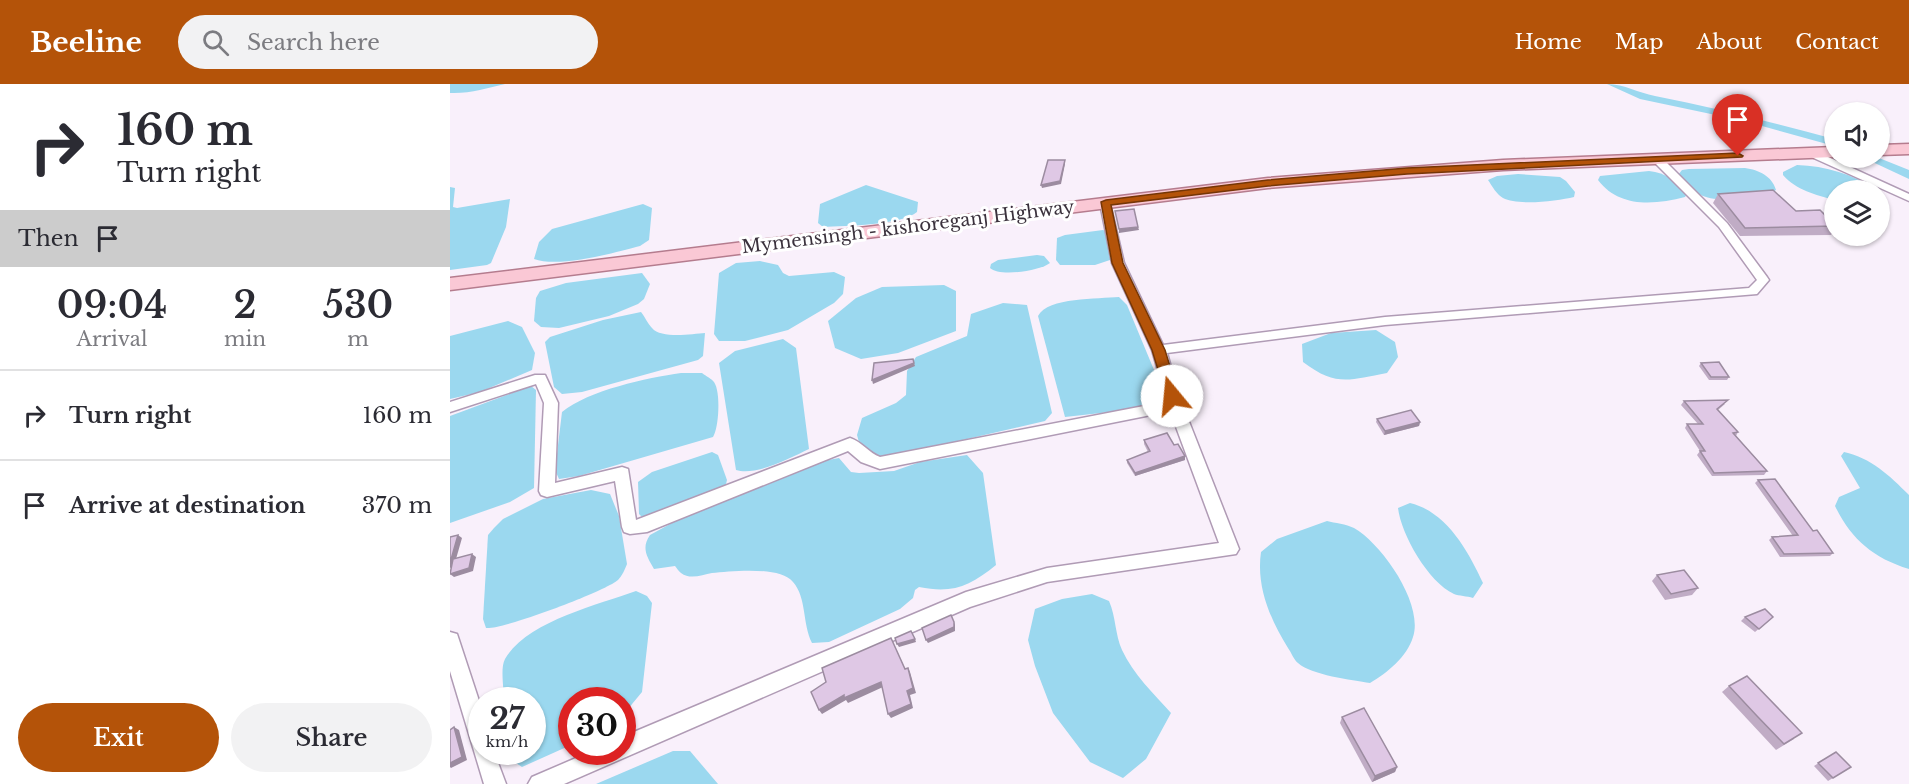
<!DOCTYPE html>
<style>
body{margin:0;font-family:"Libre Baskerville",serif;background:#f2f2f3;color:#2b2b33;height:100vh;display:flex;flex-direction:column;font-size:22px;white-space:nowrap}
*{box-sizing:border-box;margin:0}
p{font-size:20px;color:#7c7c81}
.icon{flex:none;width:33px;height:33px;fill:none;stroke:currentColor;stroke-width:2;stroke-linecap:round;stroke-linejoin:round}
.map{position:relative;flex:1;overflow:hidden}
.panel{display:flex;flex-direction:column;background:#fff;width:450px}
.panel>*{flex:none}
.banner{background:#fff;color:#2b2b33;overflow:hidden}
.controls{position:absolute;left:1374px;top:18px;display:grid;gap:12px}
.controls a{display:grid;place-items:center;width:66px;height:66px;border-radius:50%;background:#fff;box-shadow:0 2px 4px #0004;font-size:30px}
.speed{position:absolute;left:18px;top:603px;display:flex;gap:12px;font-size:30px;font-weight:700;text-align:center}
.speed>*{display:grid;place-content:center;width:78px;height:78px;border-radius:50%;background:#fff;box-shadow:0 2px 4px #0004;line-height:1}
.speed small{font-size:15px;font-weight:400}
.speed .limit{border:9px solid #d22;background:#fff;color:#111}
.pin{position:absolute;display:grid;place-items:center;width:51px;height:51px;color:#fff;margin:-62px -26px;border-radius:50% 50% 50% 0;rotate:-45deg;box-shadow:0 0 6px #0007}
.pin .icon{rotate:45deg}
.me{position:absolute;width:66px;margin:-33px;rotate:343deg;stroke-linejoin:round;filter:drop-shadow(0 0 4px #0008)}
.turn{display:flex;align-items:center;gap:21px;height:126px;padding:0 18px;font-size:27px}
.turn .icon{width:78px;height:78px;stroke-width:2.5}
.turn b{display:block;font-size:42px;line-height:51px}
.then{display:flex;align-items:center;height:57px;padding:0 18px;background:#0003;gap:12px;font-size:22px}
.eta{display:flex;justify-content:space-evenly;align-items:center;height:102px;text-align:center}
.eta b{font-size:36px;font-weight:600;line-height:42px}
.button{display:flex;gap:12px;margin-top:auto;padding:12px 18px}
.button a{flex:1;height:69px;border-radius:36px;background:#b45309;color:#fff;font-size:24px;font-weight:600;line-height:69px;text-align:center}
.button a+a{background:#f2f2f3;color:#2b2b33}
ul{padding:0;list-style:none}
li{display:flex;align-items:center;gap:18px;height:90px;padding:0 18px;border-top:2px solid #e1e1e2}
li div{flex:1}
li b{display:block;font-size:22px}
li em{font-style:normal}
header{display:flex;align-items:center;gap:36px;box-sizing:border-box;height:84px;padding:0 30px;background:#b45309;color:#fff}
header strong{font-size:28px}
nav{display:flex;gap:33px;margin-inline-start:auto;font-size:21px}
.search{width:420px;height:54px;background:#f2f2f3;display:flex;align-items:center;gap:15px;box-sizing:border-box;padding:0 21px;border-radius:33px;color:#7c7c81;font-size:22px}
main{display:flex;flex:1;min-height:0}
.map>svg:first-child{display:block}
</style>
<header>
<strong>Beeline</strong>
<div class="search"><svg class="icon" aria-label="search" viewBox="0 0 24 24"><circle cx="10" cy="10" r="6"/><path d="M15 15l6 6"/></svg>Search here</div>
<nav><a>Home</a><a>Map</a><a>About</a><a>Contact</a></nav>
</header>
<main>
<section class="panel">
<div class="banner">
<div class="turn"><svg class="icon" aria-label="right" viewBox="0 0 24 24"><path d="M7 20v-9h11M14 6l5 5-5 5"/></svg><div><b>160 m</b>Turn right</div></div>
<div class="then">Then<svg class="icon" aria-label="arrive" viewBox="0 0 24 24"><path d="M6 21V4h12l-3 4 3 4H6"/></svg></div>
</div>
<div class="eta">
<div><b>09:04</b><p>Arrival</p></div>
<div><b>2</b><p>min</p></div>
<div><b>530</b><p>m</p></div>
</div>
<ul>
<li><svg class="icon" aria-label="right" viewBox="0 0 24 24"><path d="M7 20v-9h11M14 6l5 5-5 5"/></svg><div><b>Turn right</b></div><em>160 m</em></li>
<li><svg class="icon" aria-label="arrive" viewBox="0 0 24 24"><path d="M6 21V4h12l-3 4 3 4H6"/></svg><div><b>Arrive at destination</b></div><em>370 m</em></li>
</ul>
<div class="button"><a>Exit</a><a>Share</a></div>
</section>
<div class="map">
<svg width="1459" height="700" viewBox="0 0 1459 700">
<rect width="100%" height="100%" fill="#f9f0fb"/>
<!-- water -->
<g fill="#9bd8ef">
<path d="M0,0H55C37,4 19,10 0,9Z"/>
<path d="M1347,81C1376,82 1403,90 1426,106H1384V116C1366,111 1346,106 1333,91V88Z"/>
<path d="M1295,84C1309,86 1322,92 1326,106C1312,115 1269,119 1253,112C1243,108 1234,99 1228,91L1232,86L1239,85Z"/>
<path d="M1199,87C1216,89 1227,97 1237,110L1235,113C1204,121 1169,124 1148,96L1150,92Z"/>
<path d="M1068,90L1110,93L1116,97L1125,108L1124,113C1108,117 1068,122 1053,114C1047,111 1042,102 1038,96L1047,92Z"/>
<path d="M416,101L468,118L467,128C452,141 395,142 373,143L368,139L370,120Z"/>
<path d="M0,103L5,104L3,123L7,124L60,115L56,143L41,179L37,181L0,186Z"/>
<path d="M193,120L202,124L199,156L190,162C164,169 109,184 84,175L89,158L102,145Z"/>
<path d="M653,146L660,149L663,175L645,181H610L606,176L607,154L615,151Z"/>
<path d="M587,171L594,172L600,179C590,187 549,193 540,184L541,180L548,176Z"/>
<path d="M310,177L328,181L333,189L339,192L384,188L395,193L393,210L384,219L338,246L295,257H269L264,250L269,189L286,179Z"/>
<path d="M192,189L200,200L194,215L188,220L159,232L109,244L91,243L84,237L86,214L90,207L116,199Z"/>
<path d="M494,201L506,207V247L448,269L411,275L385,264L378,237L406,214L432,203Z"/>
<path d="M669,213L677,221L714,310L708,318L687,325L615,333L588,232C598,213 648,215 669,213Z"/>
<path d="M553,219L577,221L602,329L595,337L430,375L410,362L407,351L412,334L446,319L456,311L457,287L466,273L517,252L521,230Z"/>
<path d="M191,228C195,233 198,240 202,244C211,255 242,250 255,249L253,272L248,276L132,308L112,310L104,303L95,258L100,253L153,236Z"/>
<path d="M58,237L72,243L85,269L82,286L30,308L0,315V252Z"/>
<path d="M926,246L945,258L948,273L937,289C899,296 886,303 853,278L852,260L881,249Z"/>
<path d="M333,255L346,264L359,365C340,374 307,392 286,386L269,279L285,267Z"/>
<path d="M231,289H252C256,292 262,295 264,298C271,308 269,344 263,353L129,392L109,395L105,386L112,328C139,306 197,294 231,289Z"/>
<path d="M81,302L86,306L84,404L60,418L0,439V332Z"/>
<path d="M262,368L268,371L277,396L276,400L269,406L203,432L192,433L189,430L188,398L202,388Z"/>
<path d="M1394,368C1421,374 1439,391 1459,411V485C1423,474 1401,455 1385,422L1389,413L1410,404L1391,372Z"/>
<path d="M517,371L533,389L546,481C520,502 503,510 469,503L465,506L463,514L450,525L379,558L362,559C352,539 357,514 343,498C330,482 282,487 262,489C252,491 240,496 231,489C228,487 227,484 225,482L204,485C197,473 191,464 200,451L242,428L378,376L389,374L401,388L409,389L444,387L470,378Z"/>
<path d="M141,406L160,410L169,432L177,480C175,485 172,492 168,496C156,507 52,546 36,544L33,535L38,451L44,444L53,435L93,415Z"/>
<path d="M960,419C997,428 1018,467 1033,499L1023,514C1017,512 1009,512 1004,510C978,498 951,450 948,424Z"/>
<path d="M877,437C885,439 896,440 904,444C932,460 974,520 963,553C957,573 937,589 920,599C902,596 861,591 848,579C844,576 841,568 838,564C820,535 806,502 811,468L827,455Z"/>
<path d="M186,507L197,512L202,519L192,608L173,631L172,616H122L121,661L72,683L57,673L55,668H82V616H54C54,605 50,584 55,575C76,538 147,521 186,507Z"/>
<path d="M642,510L659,517C666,533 665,551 672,566C683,590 704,610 721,629L696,675L673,694L640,678L603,629L585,582L578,556L585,525L612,515Z"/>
<path d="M223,667H240L268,700H146Z"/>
</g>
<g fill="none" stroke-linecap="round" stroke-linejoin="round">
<!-- canal -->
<g fill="#9bd8ef" fill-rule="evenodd">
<path d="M1157,0C1175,0 1188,9 1205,12C1266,24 1325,39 1384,55V62L1294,37L1190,15Z"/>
<path d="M1414,74H1429L1459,86V95Z"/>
</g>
<defs>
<g id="minor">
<path d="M1357,67H1365L1459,110V117L1357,71Z"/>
<path d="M1207,72L1211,73L1277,139L1317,193L1319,196L1307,210L935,241L717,269L729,312L789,465L786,470L597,498L520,523L114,700H78L82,693L140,668H172V653L516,508L597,484L769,459L719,324L696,332L430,385L411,378L398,367L197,448L180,450L174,448L172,443L165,397L97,413L91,411L89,407L94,319L86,300L0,328V318L85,291H95L108,319L105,399L172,383L178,385L186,436L400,354C412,358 419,369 430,373L694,322L710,316L715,311L702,266L662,179L650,119L655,116L660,119L674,179L713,261L935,233L1299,204L1307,196L1269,143L1203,77L1202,75Z"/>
<path d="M0,548L7,550L9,556L32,626V668H44L56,700H34L0,587Z"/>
</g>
<g id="primary">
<path d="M1459,60V70L1430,71V61Z"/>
<path d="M1384,63V73L1053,86L818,104L0,206V194L818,94L1053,76Z"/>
</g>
</defs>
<!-- minor casing -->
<use href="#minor" stroke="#b09bb5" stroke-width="3"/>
<!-- primary casing -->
<use href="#primary" stroke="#b57c8e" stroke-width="3"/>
<!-- minor -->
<use href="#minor" fill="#fff" fill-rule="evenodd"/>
<!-- primary -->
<use href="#primary" fill="#fac8d5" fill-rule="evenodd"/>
</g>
<!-- wall -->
<g fill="#c0acc5">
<path d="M1268,110L1346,127L1384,140V146L1381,151L1290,152L1263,119Z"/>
<path d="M1251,279L1279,293L1277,296H1259L1249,282Z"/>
<path d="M1234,317L1275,320L1268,326L1288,348L1286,352L1317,387L1314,391L1262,392L1247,371L1250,367L1235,344L1237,340H1248L1231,321Z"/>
<path d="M927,335L970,338L969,342L934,351L926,338Z"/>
<path d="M694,356L724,361L735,372V376L685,392L677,379V376L698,368L694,360Z"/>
<path d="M1308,396L1363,447L1383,469L1380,472L1330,473L1319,456L1322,453L1343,452L1305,399Z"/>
<path d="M1207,491L1248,504L1242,511L1215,516L1202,497Z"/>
<path d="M1295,533H1323L1305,548L1291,537Z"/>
<path d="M1279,602L1344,655L1326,666L1272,608Z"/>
<path d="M892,633L947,683L945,688L922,698L890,639Z"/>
<path d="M1386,668L1401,683L1378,697L1364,682Z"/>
</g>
<!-- shaded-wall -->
<g fill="#9c8ca0">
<path d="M615,76V80L611,100L592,104L591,101Z"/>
<path d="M688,143L689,146L669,149V145Z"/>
<path d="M464,279L465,282L423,300L422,296Z"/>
<path d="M970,338L969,342L934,351L935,347Z"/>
<path d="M735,372V376L685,392V389Z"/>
<path d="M8,451L12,454L4,482L0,484V479Z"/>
<path d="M22,470L26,473L23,487L4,493L0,490Z"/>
<path d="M504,538L505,541V547L478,559L476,556Z"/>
<path d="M465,555L466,558L449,563L447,560Z"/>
<path d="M458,584L460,588L466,609L460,611L463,624L441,634L438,630L457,607Z"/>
<path d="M431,598L433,603L398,619L396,616L372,630L369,626L394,611Z"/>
<path d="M4,643L9,646L17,676L1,684L0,683V679Z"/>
<path d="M947,683L945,688L922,698L925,692Z"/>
</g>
<!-- building -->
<g fill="#dfc8e5" stroke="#9c8ca0" stroke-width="1.5">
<path d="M598,76H615L610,97L591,101Z"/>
<path d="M1323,106L1346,127L1370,126L1384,140V142L1295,144L1268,110Z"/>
<path d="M684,125L688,143L669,145L665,127Z"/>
<path d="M463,275L464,279L422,296L424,279Z"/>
<path d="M1269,278L1279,293H1261L1251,279Z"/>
<path d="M1278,316L1267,325L1288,348L1283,349L1317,387L1264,389L1250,367H1255L1237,340H1253L1234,317Z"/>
<path d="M961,326L970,338L935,347L927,335Z"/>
<path d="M717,349L724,361L728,360L735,372L685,389L677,376L700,367L694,356Z"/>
<path d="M1325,395L1363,447L1367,446L1383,469L1334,470L1322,453L1348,451L1308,396Z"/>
<path d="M8,451L0,479V453Z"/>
<path d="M22,470L19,484L0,490L3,475Z"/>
<path d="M1234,486L1248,504L1221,510L1207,491Z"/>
<path d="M1315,525L1323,533L1309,545L1295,533Z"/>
<path d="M501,531L504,538V543L476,556L472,544Z"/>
<path d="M461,547L465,555L447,560L445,554Z"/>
<path d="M441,554L455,585L458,584L463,604L457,607L461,620L438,630L431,598L394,614V611L369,626L361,608L376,598L372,584Z"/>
<path d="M1297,592L1352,649L1334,660L1307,632L1279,602Z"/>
<path d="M914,624L947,683L925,692L892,633Z"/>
<path d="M4,643L12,673L0,679V646Z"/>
<path d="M1386,668L1401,683L1383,694L1368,679Z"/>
</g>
<!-- route -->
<path fill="#b45309" stroke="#753606" stroke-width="1.5" d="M1288,69L1293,72L1292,73L957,90L818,102L661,121L673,179L715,266L729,312L722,316L716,312L702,266L662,179L651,118L656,116L818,96L957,84Z"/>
<g text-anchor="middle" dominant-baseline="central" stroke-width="6" stroke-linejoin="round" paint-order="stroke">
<!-- far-street labels -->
<g font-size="18" fill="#3b323d" stroke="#fff">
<text transform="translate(458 143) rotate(-7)">Mymensingh - kishoreganj Highway</text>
</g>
</g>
</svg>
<div class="controls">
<a><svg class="icon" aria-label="sound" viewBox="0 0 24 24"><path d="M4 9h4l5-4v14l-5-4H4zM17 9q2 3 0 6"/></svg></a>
<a><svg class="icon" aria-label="layers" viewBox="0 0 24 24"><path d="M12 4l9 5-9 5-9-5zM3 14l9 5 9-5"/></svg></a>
</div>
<div class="speed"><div>27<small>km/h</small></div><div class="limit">30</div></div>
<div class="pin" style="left:1288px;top:72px;background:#d93025"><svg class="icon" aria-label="arrive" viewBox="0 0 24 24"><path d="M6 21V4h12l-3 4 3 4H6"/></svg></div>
<svg class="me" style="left:722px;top:312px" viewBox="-20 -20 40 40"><circle r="19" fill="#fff"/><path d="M0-13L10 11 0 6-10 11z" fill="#b45309"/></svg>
</div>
</main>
